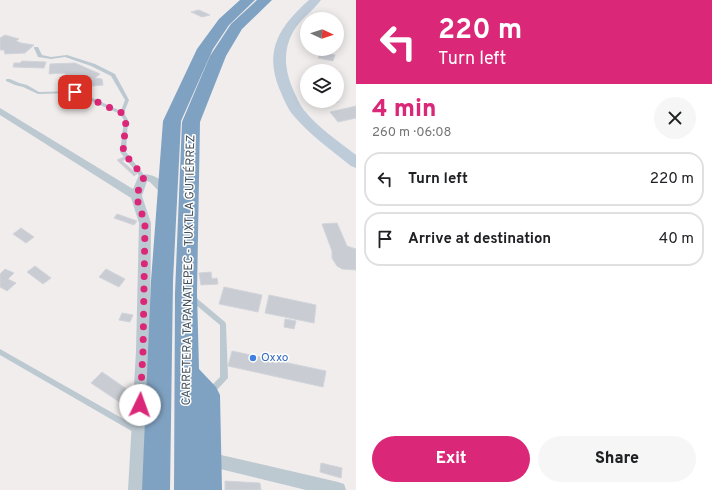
<!DOCTYPE html>
<meta charset="utf-8">
<style>
body{margin:0;font-family:Overpass,sans-serif;background:#f6f6f6;color:#202124;height:100vh;display:flex;flex-direction:column;font-size:15px;white-space:nowrap}
*{box-sizing:border-box;margin:0}
p{font-size:13px;color:#757577}
.icon{flex:none;width:22px;height:22px;fill:none;stroke:currentColor;stroke-width:2;stroke-linecap:round;stroke-linejoin:round}
.map{position:relative;flex:1;overflow:hidden}
.sheet{display:flex;flex-direction:column;background:#fff;width:356px}
.sheet>*{flex:none}
.banner{background:#db2777;color:#fff;overflow:hidden}
.needle{width:26px;rotate:94deg}
.fabs{position:absolute;left:300px;top:12px;display:grid;gap:8px}
.fabs a{display:grid;place-items:center;width:44px;height:44px;border-radius:50%;background:#fff;box-shadow:0 2px 10px #0003;font-size:20px}
.pin{position:absolute;display:grid;place-items:center;width:34px;height:34px;color:#fff;margin:-17px;border-radius:8px;box-shadow:0 2px 6px #0006}
.me{position:absolute;width:44px;margin:-22px;rotate:3deg;stroke-linejoin:round;filter:drop-shadow(0 0 3px #0008)}
.turn{display:flex;align-items:center;gap:14px;height:84px;padding:0 16px;font-size:18px}
.turn .icon{width:52px;height:52px;stroke-width:2.5}
.turn b{display:block;font-size:28px;line-height:34px}
.round{display:grid;place-items:center;flex:none;width:42px;height:42px;border-radius:21px;background:#f6f6f6}
.summary{display:flex;align-items:center;justify-content:space-between;height:68px;padding:0 16px}
h1{font-size:24px;font-weight:800;line-height:30px;color:#db2777}
.action{display:flex;gap:8px;margin-top:auto;padding:8px 16px}
.action a{flex:1;height:46px;border-radius:24px;background:#db2777;color:#fff;font-size:16px;font-weight:800;line-height:46px;text-align:center}
.action a+a{background:#f6f6f6;color:#202124}
ul{padding:0;list-style:none}
li{display:flex;align-items:center;gap:12px;height:54px;margin:0 8px 6px;padding:0 8px;border:2px solid #e0e0e0;border-radius:16px}
li div{flex:1}
li b{display:block;font-size:15px}
li em{font-style:normal}
main{display:flex;flex:1;min-height:0}
.map>svg:first-child{display:block}
</style>
<main>
<div class="map">
<svg width="356" height="490" viewBox="0 0 356 490">
<rect width="100%" height="100%" fill="#f1eded"/>
<!-- building -->
<g fill="#c9cdd3" stroke="#d1d4da">
<path d="M199,10L210,15L202,17L191,12Z"/>
<path d="M5,35L19,39L16,41L21,43L34,45L25,53L5,54L4,50H0V38Z"/>
<path d="M320,52L335,55L333,61L318,58Z"/>
<path d="M22,61L46,62L44,68L13,67L14,63H20Z"/>
<path d="M75,63L100,74L95,78L102,79L103,85L82,87V80L73,77L67,80L61,78L66,74L64,73L49,74L50,64Z"/>
<path d="M337,100L338,102L323,105L320,101Z"/>
<path d="M356,106V118L338,122L330,112Z"/>
<path d="M124,157L126,159L122,161L137,174L134,176L117,160Z"/>
<path d="M117,214L137,221L134,225L114,218Z"/>
<path d="M337,223L347,246L356,249V270L342,269L337,266L332,258V251L322,224Z"/>
<path d="M21,228L34,237L26,243L13,234Z"/>
<path d="M35,266L51,278L43,284L27,272Z"/>
<path d="M5,269L14,273L8,279L16,283L7,291L0,287V274Z"/>
<path d="M106,269L125,279L119,287L99,277Z"/>
<path d="M211,272L212,279L217,278L218,284L201,285L199,273Z"/>
<path d="M224,287L262,295L258,312L219,304Z"/>
<path d="M269,295L316,305L314,323L265,313Z"/>
<path d="M122,313L133,315L130,322L119,320Z"/>
<path d="M285,319L296,321L294,329L284,327Z"/>
<path d="M232,351L326,371L323,387L228,366Z"/>
<path d="M102,372L131,392L127,407L91,383Z"/>
<path d="M321,463L342,468L341,478L320,472Z"/>
<path d="M225,481L260,483L261,490H225Z"/>
</g>
<g fill="none" stroke-linecap="round" stroke-linejoin="round">
<!-- lane -->
<g fill="#bdc9d1" fill-rule="evenodd">
<path d="M34,47H38L42,55L51,57L67,55L95,64L115,74L129,100L124,113L128,120L126,152L145,176L146,177L145,178H141L120,152L124,120L120,114L74,93L38,94L23,87L15,85L6,81V79H10L19,83L27,85L39,92L77,91L121,111L125,100L111,76L91,66L65,57L51,59L38,57L34,48Z"/>
<path d="M190,296H194L225,322L226,324L228,378L214,393L211,394L208,393L207,391L208,389L220,377V325L190,300L189,298Z"/>
<path d="M0,349L141,429L142,431L141,433L138,434L135,433L0,355Z"/>
</g>
<!-- street -->
<g fill="#bdc9d1" fill-rule="evenodd">
<path d="M0,108L133,189L139,175C152,171 166,182 173,192L171,195C162,197 156,188 150,182L147,181L142,196L151,223L150,351L144,490H128L136,351L139,223L131,198L0,115Z"/>
<path d="M208,452L338,482L344,484L346,490H306L208,466L202,464L200,459L202,454Z"/>
</g>
<!-- secondary -->
<path fill="#beccd9" fill-rule="evenodd" d="M309,0H321C312,12 300,19 293,32C281,54 286,75 296,96C298,100 300,105 303,109C317,127 338,141 356,155V168L351,166C331,150 310,135 293,115C287,108 283,97 279,88C264,49 280,26 309,0Z"/>
<!-- highway -->
<g fill="#80a2c2" fill-rule="evenodd">
<path d="M240,0H255L229,25L213,49L181,121L173,281L170,490H142L151,281L163,121L197,49L219,19Z"/>
<path d="M257,0H272L242,29L226,56L200,122L197,293L199,369L216,387L220,395L222,490H174L175,293L182,122L210,56L231,24Z"/>
</g>
</g>
<g fill="none" stroke-linecap="round" stroke-linejoin="round">
<!-- route -->
<path stroke="#db2777" stroke-width="7" stroke-dasharray="0 12.6" d="M75,92L122,113L126,120L123,152L144,177L136,196L145,223L143,351L140,405"/>
</g>
<!-- markers -->
<circle fill="#3f7fe0" stroke="#fff" stroke-width="1.5" cx="253" cy="358" r="4"/>
<g text-anchor="middle" dominant-baseline="central" stroke-width="3" stroke-linejoin="round" paint-order="stroke">
<!-- street labels -->
<g font-size="12" fill="#44525d" stroke="#fff">
<text transform="translate(189 270) rotate(-89)">CARRETERA TAPANATEPEC - TUXTLA GUTIÉRREZ</text>
</g>
<!-- shop labels -->
<g font-size="12" fill="#366cbe" stroke="#fff" text-anchor="start">
<text x="261" y="358">Oxxo</text>
</g>
</g>
</svg>
<div class="fabs">
<a><svg class="needle" viewBox="-14 -14 28 28"><path d="M0-13l5 13h-10z" fill="#e53935"/><path d="M0 13l5-13h-10z" fill="#757577"/></svg></a>
<a><svg class="icon" aria-label="layers" viewBox="0 0 24 24"><path d="M12 4l9 5-9 5-9-5zM3 14l9 5 9-5"/></svg></a>
</div>
<div class="pin" style="left:75px;top:92px;background:#d93025"><svg class="icon" aria-label="arrive" viewBox="0 0 24 24"><path d="M6 21V4h12l-3 4 3 4H6"/></svg></div>
<svg class="me" style="left:140px;top:405px" viewBox="-20 -20 40 40"><circle r="19" fill="#fff"/><path d="M0-13L10 11 0 6-10 11z" fill="#db2777"/></svg>
</div>
<section class="sheet">
<div class="banner">
<div class="turn"><svg class="icon" aria-label="left" viewBox="0 0 24 24"><path d="M17 20v-9H6M10 6l-5 5 5 5"/></svg><div><b>220 m</b>Turn left</div></div>
</div>
<div class="summary"><div><h1>4 min</h1><p>260 m · 06:08</p></div><a class="round"><svg class="icon" aria-label="close" viewBox="0 0 24 24"><path d="M6 6l12 12M18 6L6 18"/></svg></a></div>
<ul>
<li><svg class="icon" aria-label="left" viewBox="0 0 24 24"><path d="M17 20v-9H6M10 6l-5 5 5 5"/></svg><div><b>Turn left</b></div><em>220 m</em></li>
<li><svg class="icon" aria-label="arrive" viewBox="0 0 24 24"><path d="M6 21V4h12l-3 4 3 4H6"/></svg><div><b>Arrive at destination</b></div><em>40 m</em></li>
</ul>
<div class="action"><a>Exit</a><a>Share</a></div>
</section>
</main>
